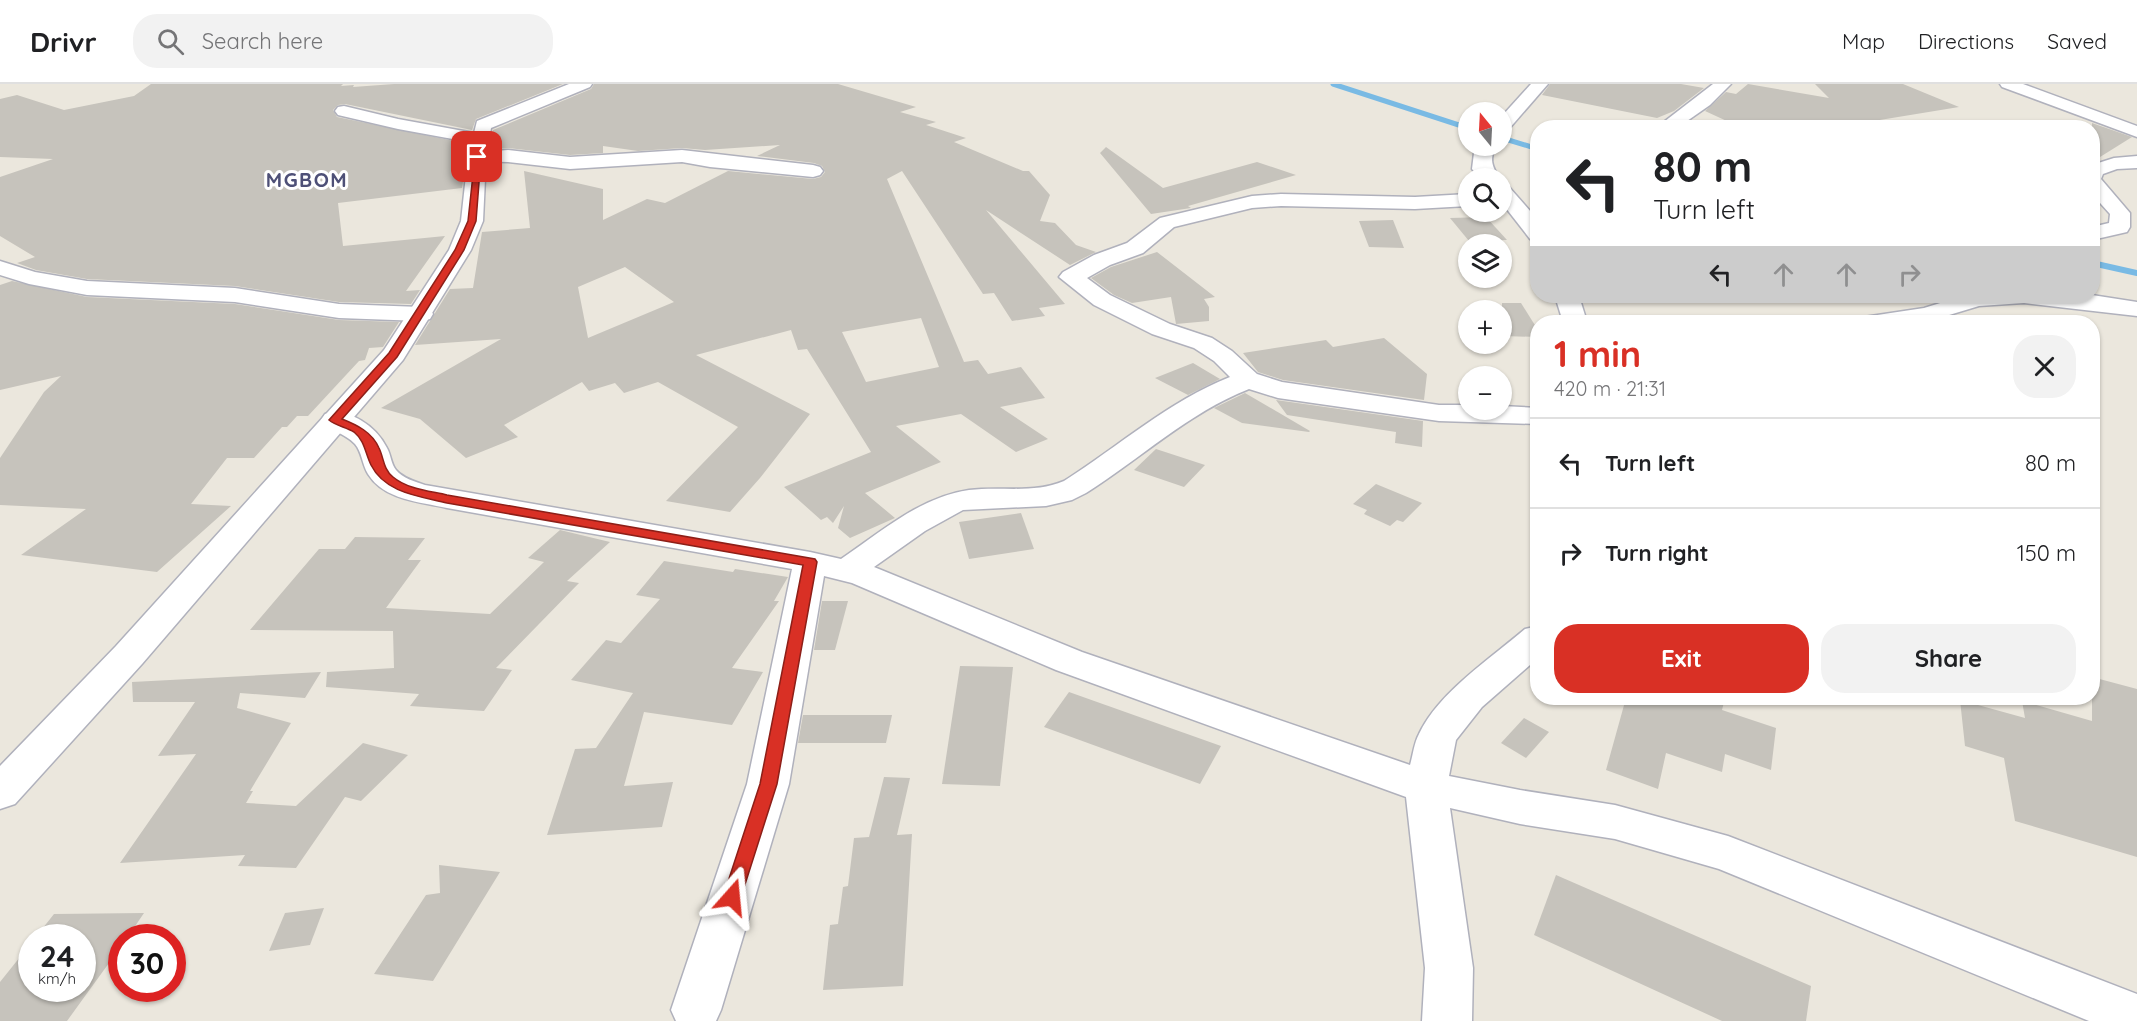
<!DOCTYPE html>
<meta charset="utf-8">
<style>
body{margin:0;font-family:Quicksand,sans-serif;background:#f2f2f2;color:#202124;height:100vh;display:flex;flex-direction:column;font-size:22px;white-space:nowrap}
*{box-sizing:border-box;margin:0}
p{font-size:20px;color:#757577}
.icon{flex:none;width:33px;height:33px;fill:none;stroke:currentColor;stroke-width:2;stroke-linecap:round;stroke-linejoin:round}
.map{position:relative;flex:1;overflow:hidden}
.side{position:absolute;left:1530px;top:231px;width:570px;height:390px;display:flex;flex-direction:column;background:#fff;border-radius:24px;box-shadow:0 2px 4px #0004}
.side>*{flex:none}
.hud{position:absolute;left:1530px;top:36px;width:570px;height:183px;border-radius:24px;box-shadow:0 2px 4px #0004;background:#fff;color:#202124;overflow:hidden}
.needle{width:39px;rotate:342deg}
.buttons{position:absolute;left:1458px;top:18px;display:grid;gap:12px}
.buttons a{display:grid;place-items:center;width:54px;height:54px;border-radius:50%;background:#fff;box-shadow:0 2px 4px #0004;font-size:30px}
.speed{position:absolute;left:18px;top:840px;display:flex;gap:12px;font-size:30px;font-weight:700;text-align:center}
.speed>*{display:grid;place-content:center;width:78px;height:78px;border-radius:50%;background:#fff;box-shadow:0 2px 4px #0004;line-height:1}
.speed small{font-size:15px;font-weight:400}
.speed .limit{border:9px solid #d22;background:#fff;color:#111}
.pin{position:absolute;display:grid;place-items:center;width:51px;height:51px;color:#fff;margin:-26px;border-radius:12px;box-shadow:0 3px 9px #0006}
.me{position:absolute;width:66px;margin:-33px;rotate:18deg;stroke-linejoin:round;filter:drop-shadow(0 0 4px #0008)}
.turn{display:flex;align-items:center;gap:21px;height:126px;padding:0 24px;font-size:27px}
.turn .icon{width:78px;height:78px;stroke-width:2.5}
.turn b{display:block;font-size:42px;line-height:51px}
.lanes{display:flex;align-items:center;height:57px;padding:0 24px;background:#0003;justify-content:center;gap:30px;direction:ltr}
.lanes .off{opacity:.35}
.round{display:grid;place-items:center;flex:none;width:63px;height:63px;border-radius:24px;background:#f2f2f2}
.summary{display:flex;align-items:center;justify-content:space-between;height:102px;padding:0 24px}
h1{font-size:36px;font-weight:800;line-height:45px;color:#d93025}
.button{display:flex;gap:12px;margin-top:auto;padding:12px 24px}
.button a{flex:1;height:69px;border-radius:24px;background:#d93025;color:#fff;font-size:24px;font-weight:800;line-height:69px;text-align:center}
.button a+a{background:#f2f2f2;color:#202124}
ul{padding:0;list-style:none}
li{display:flex;align-items:center;gap:18px;height:90px;padding:0 24px;border-top:2px solid #e0e0e0}
li div{flex:1}
li b{display:block;font-size:22px}
li em{font-style:normal}
header{display:flex;align-items:center;gap:36px;box-sizing:border-box;height:84px;padding:0 30px;background:#fff;border-bottom:2px solid #e0e0e0}
header strong{font-size:28px}
nav{display:flex;gap:33px;margin-inline-start:auto;font-size:21px}
.search{width:420px;height:54px;background:#f2f2f2;display:flex;align-items:center;gap:15px;box-sizing:border-box;padding:0 21px;border-radius:24px;color:#757577;font-size:22px}
.map>svg:first-child{display:block}
</style>
<header>
<strong>Drivr</strong>
<div class="search"><svg class="icon" aria-label="search" viewBox="0 0 24 24"><circle cx="10" cy="10" r="6"/><path d="M15 15l6 6"/></svg>Search here</div>
<nav><a>Map</a><a>Directions</a><a>Saved</a></nav>
</header>
<div class="map">
<svg width="2137" height="937" viewBox="0 0 2137 937">
<rect width="100%" height="100%" fill="#ebe7dd"/>
<g fill="none" stroke-linecap="round" stroke-linejoin="round">
<!-- stream-far1 -->
<g stroke="#79bae4" stroke-width="5">
<path d="M1333,0L1468,44"/>
<path d="M1502,54L1538,65"/>
</g>
<!-- stream -->
<path stroke="#79bae4" stroke-width="6" d="M2092,179L2137,189"/>
</g>
<!-- building -->
<g fill="#c6c3bc" fill-rule="evenodd">
<path d="M151,0H343L341,2L354,1L353,3L394,0H563L476,35L472,46L345,20L338,21L333,26L337,33L469,60L462,104L338,119L343,162L445,152L406,207L420,206L411,220L339,218L235,202L87,195L36,186L17,179L35,173L0,152V93L53,75L0,73V15L17,11L64,26L134,12Z"/>
<path d="M594,0H838L916,23L900,28L936,38L926,41L966,54L954,58L1023,87H1029L1050,111L1040,137L1055,139L1076,161L1096,168L1070,181L986,126L1065,220L1039,224L1045,232L1012,237L994,209L983,210L902,87L887,95L964,278L978,276L988,290L1021,283L1045,314L1000,323L1048,355L1016,368L961,330L896,342L941,378L865,409L895,434L850,454L838,444L844,422L833,439L827,433L821,436L784,403L871,368L807,265L798,266L791,246L696,271L810,330L760,394L730,428L666,417L738,343L658,298L624,309L615,299L589,307L582,298L504,341L518,353L466,374L420,335L381,324L501,255L415,261L450,205L473,204L482,148L530,144L524,87L603,105V136L647,115L665,119L728,87L813,95L821,93L825,88L822,82L814,79L757,72L780,61L705,66L682,64L638,67L603,62V69L570,71L508,64L490,65L493,46L591,5ZM625,183L674,218L588,254L578,203ZM921,234L939,283L866,298L842,248Z"/>
<path d="M1550,0H1681L1704,4L1674,27L1657,34L1542,11Z"/>
<path d="M1748,0L1829,14L1815,0H1903L1959,23L1831,44H1742L1705,27L1726,8L1736,10Z"/>
<path d="M2092,39L2132,53L2092,78Z"/>
<path d="M1106,63L1163,104L1257,78L1296,91L1188,122L1191,124L1151,130L1100,69Z"/>
<path d="M1486,133L1507,156L1469,157L1450,134Z"/>
<path d="M1393,136L1404,164L1369,163L1359,137Z"/>
<path d="M1157,168L1215,213L1204,215L1209,223V237L1176,240L1171,213L1132,219L1114,211L1091,194L1111,183Z"/>
<path d="M12,197L87,213L235,220L339,236L399,238L383,263L369,264L365,276L359,277L308,332H297L287,343H282L254,374H227L191,420L231,422L157,488L21,471L86,425L0,421V374L44,308L61,292L0,306V201Z"/>
<path d="M1502,219H1521L1538,246V253L1502,252Z"/>
<path d="M1384,254L1427,290L1424,316L1283,296L1258,288L1243,269L1326,256L1333,263Z"/>
<path d="M1193,279L1220,295L1188,311L1155,294Z"/>
<path d="M1245,309L1310,347L1309,348L1242,339L1214,324Z"/>
<path d="M1276,316L1423,337L1422,363L1395,359L1396,348L1287,331Z"/>
<path d="M1156,365L1205,381L1184,403L1134,386Z"/>
<path d="M1376,400L1422,419L1403,438L1397,436L1390,442L1364,430L1367,426L1353,420Z"/>
<path d="M1021,429L1034,465L969,475L959,438Z"/>
<path d="M560,446L610,458L567,497L579,499L496,584L512,586L484,627L410,622L419,610L326,603L327,588L394,584L393,547L250,546L319,465H345L355,453L425,454L408,476H421L386,524L490,530L544,478L528,474Z"/>
<path d="M664,477L733,488L735,485L788,493L774,517H779L732,584L763,588L732,641L644,628L624,702L673,698L662,743L547,751L575,665L596,664L633,609L571,596L606,556L621,559L660,515L636,511Z"/>
<path d="M822,517H848L835,566H814Z"/>
<path d="M960,582L1013,583L1000,702L942,700Z"/>
<path d="M321,588L305,614L240,609L237,624L291,639L250,707H253L246,719L296,722L363,659L408,671L361,717L345,713L296,784L238,782L245,771L120,779L196,670L158,672L195,618H133L132,598Z"/>
<path d="M2092,593L2137,605V773L2015,737L2004,674L1965,662L1960,616L2025,634L2022,617L2092,637Z"/>
<path d="M1069,608L1221,662L1200,700L1044,643Z"/>
<path d="M1626,614H1725L1722,626L1776,644L1771,686L1725,670L1722,688L1666,669L1658,705L1606,686Z"/>
<path d="M803,631H892L886,659H798Z"/>
<path d="M1524,634L1549,648L1526,674L1501,659Z"/>
<path d="M884,693L910,694L897,751L912,750L903,902L823,906L830,841L838,840L843,803L848,802L854,754L869,753Z"/>
<path d="M439,781L500,788L433,897L374,890L426,811L440,809Z"/>
<path d="M1556,791L1811,902L1806,937H1722L1534,851Z"/>
<path d="M324,824L310,861L269,867L285,829Z"/>
<path d="M144,829L127,854H122V861L67,937H0V898L32,858V904H82V854H35L54,830Z"/>
</g>
<g fill="none" stroke-linecap="round" stroke-linejoin="round">
<defs>
<g id="minor">
<path d="M1531,0H1548L1508,46L1502,47V32Z"/>
<path d="M1713,0H1731L1710,21L1677,44H1656Z"/>
<path d="M344,22L398,35L480,50L486,51L489,55L486,59L480,60L398,45L338,31L335,27L338,23Z"/>
<path d="M1479,62H1497C1488,75 1493,83 1499,94H1480L1472,85L1474,69Z"/>
<path d="M508,66L570,73L682,66L813,81L820,83L823,87L820,91L813,93L710,83L682,78L570,85L508,78L470,77L468,73L470,69Z"/>
<path d="M2137,72V84L2117,85L2103,90L2101,95L2130,129V143L2127,148L2092,156V143L2109,139L2110,130L2092,110V81L2114,74Z"/>
<path d="M1502,101L1509,103L1538,136V156L1530,155L1502,119Z"/>
<path d="M1281,110L1415,113L1468,110V122L1415,125L1281,122L1252,124L1174,143L1143,169L1110,181L1087,194L1110,211L1170,240L1212,254L1232,267L1257,290L1282,298L1439,321H1468V326H1502V322L1538,324V340L1439,337L1278,314L1249,305C1188,329 1140,375 1086,409L1072,416L1046,422L963,426L925,447L874,483L1082,568L1410,681C1413,671 1414,659 1419,650C1438,609 1491,574 1525,545L1538,542V574L1482,623L1456,656L1449,692L1520,706L1615,721L1728,752L2137,910V937H2089L1719,785L1615,755L1520,740L1450,724L1473,884L1472,937H1422L1425,884L1406,713L1056,586L852,499L824,492L789,700L721,926L716,937H676L671,926L747,700L792,485L447,424C420,418 384,416 368,390C362,380 362,368 355,360C345,349 329,347 321,336L325,330C350,324 376,342 387,364C391,371 391,380 396,386C402,394 416,398 425,401L810,468L841,475C881,448 920,413 969,406C1002,402 1033,410 1064,397C1119,362 1169,317 1230,293L1214,277L1194,264L1152,250L1094,221L1059,193L1063,188L1094,171L1127,159L1160,134L1252,112Z"/>
<path d="M0,177L35,188L87,197L235,204L339,220L421,223L430,225L433,230L430,235L421,237L339,234L235,218L87,211L29,200L0,191Z"/>
<path d="M2092,211L2137,218V232L2024,219L1979,222L1926,238H1861L1864,233L1924,224L1963,212Z"/>
<path d="M1555,212H1579L1587,238H1563Z"/>
</g>
<path id="tertiary" d="M2000,0H2023L2137,42V53L2002,3Z"/>
<path id="secondary" d="M569,0H592L590,3L491,44L486,73L483,137L471,166L403,276L142,580L15,720L0,725V682L116,562L384,266L449,166L461,137L468,73L477,37Z"/>
</defs>
<!-- minor casing -->
<use href="#minor" stroke="#b0b1bc" stroke-width="3"/>
<!-- tertiary casing -->
<use href="#tertiary" stroke="#b0b1bc" stroke-width="3"/>
<!-- secondary casing -->
<use href="#secondary" stroke="#b0b1bc" stroke-width="3"/>
<!-- minor -->
<use href="#minor" fill="#fff" fill-rule="evenodd"/>
<!-- tertiary -->
<use href="#tertiary" fill="#fff" fill-rule="evenodd"/>
<!-- secondary -->
<use href="#secondary" fill="#fff" fill-rule="evenodd"/>
</g>
<!-- route -->
<path fill="#d93025" stroke="#8d1f18" stroke-width="1.5" d="M475,72L481,73L476,137L464,166L397,273L342,335C357,341 372,348 379,364C384,374 383,385 393,393C407,405 430,407 447,411L815,475L817,478L777,700L741,813L739,818L732,821L725,818L723,813L760,700L803,481L447,419C419,412 385,409 371,381C365,369 365,357 354,348C346,343 336,342 329,336L389,269L455,166L468,137Z"/>
<g text-anchor="middle" dominant-baseline="central" stroke-width="6" stroke-linejoin="round" paint-order="stroke">
<!-- far-district labels -->
<g font-size="20" font-weight="bold" letter-spacing="1.5" fill="#4e5077" stroke="#fff">
<text x="307" y="95">MGBOM</text>
</g>
</g>
</svg>
<div class="buttons">
<a><svg class="needle" viewBox="-14 -14 28 28"><path d="M0-13l5 13h-10z" fill="#e53935"/><path d="M0 13l5-13h-10z" fill="#757577"/></svg></a>
<a><svg class="icon" aria-label="search" viewBox="0 0 24 24"><circle cx="10" cy="10" r="6"/><path d="M15 15l6 6"/></svg></a>
<a><svg class="icon" aria-label="layers" viewBox="0 0 24 24"><path d="M12 4l9 5-9 5-9-5zM3 14l9 5 9-5"/></svg></a>
<a>+</a>
<a>−</a>
</div>
<div class="speed"><div>24<small>km/h</small></div><div class="limit">30</div></div>
<div class="pin" style="left:477px;top:73px;background:#d93025"><svg class="icon" aria-label="arrive" viewBox="0 0 24 24"><path d="M6 21V4h12l-3 4 3 4H6"/></svg></div>
<svg class="me" style="left:732px;top:813px" viewBox="-20 -20 40 40"><path d="M0-17L14 15 0 8-14 15z" fill="#d93025" stroke="#fff" stroke-width="4"/></svg>
<div class="hud">
<div class="turn"><svg class="icon" aria-label="left" viewBox="0 0 24 24"><path d="M17 20v-9H6M10 6l-5 5 5 5"/></svg><div><b>80 m</b>Turn left</div></div>
<div class="lanes"><svg class="icon" aria-label="left" viewBox="0 0 24 24"><path d="M17 20v-9H6M10 6l-5 5 5 5"/></svg><svg class="icon off" aria-label="ahead" viewBox="0 0 24 24"><path d="M12 20V5M6 11l6-6 6 6"/></svg><svg class="icon off" aria-label="ahead" viewBox="0 0 24 24"><path d="M12 20V5M6 11l6-6 6 6"/></svg><svg class="icon off" aria-label="right" viewBox="0 0 24 24"><path d="M7 20v-9h11M14 6l5 5-5 5"/></svg></div>
</div>
<section class="side">
<div class="summary"><div><h1>1 min</h1><p>420 m · 21:31</p></div><a class="round"><svg class="icon" aria-label="close" viewBox="0 0 24 24"><path d="M6 6l12 12M18 6L6 18"/></svg></a></div>
<ul>
<li><svg class="icon" aria-label="left" viewBox="0 0 24 24"><path d="M17 20v-9H6M10 6l-5 5 5 5"/></svg><div><b>Turn left</b></div><em>80 m</em></li>
<li><svg class="icon" aria-label="right" viewBox="0 0 24 24"><path d="M7 20v-9h11M14 6l5 5-5 5"/></svg><div><b>Turn right</b></div><em>150 m</em></li>
</ul>
<div class="button"><a>Exit</a><a>Share</a></div>
</section>
</div>
